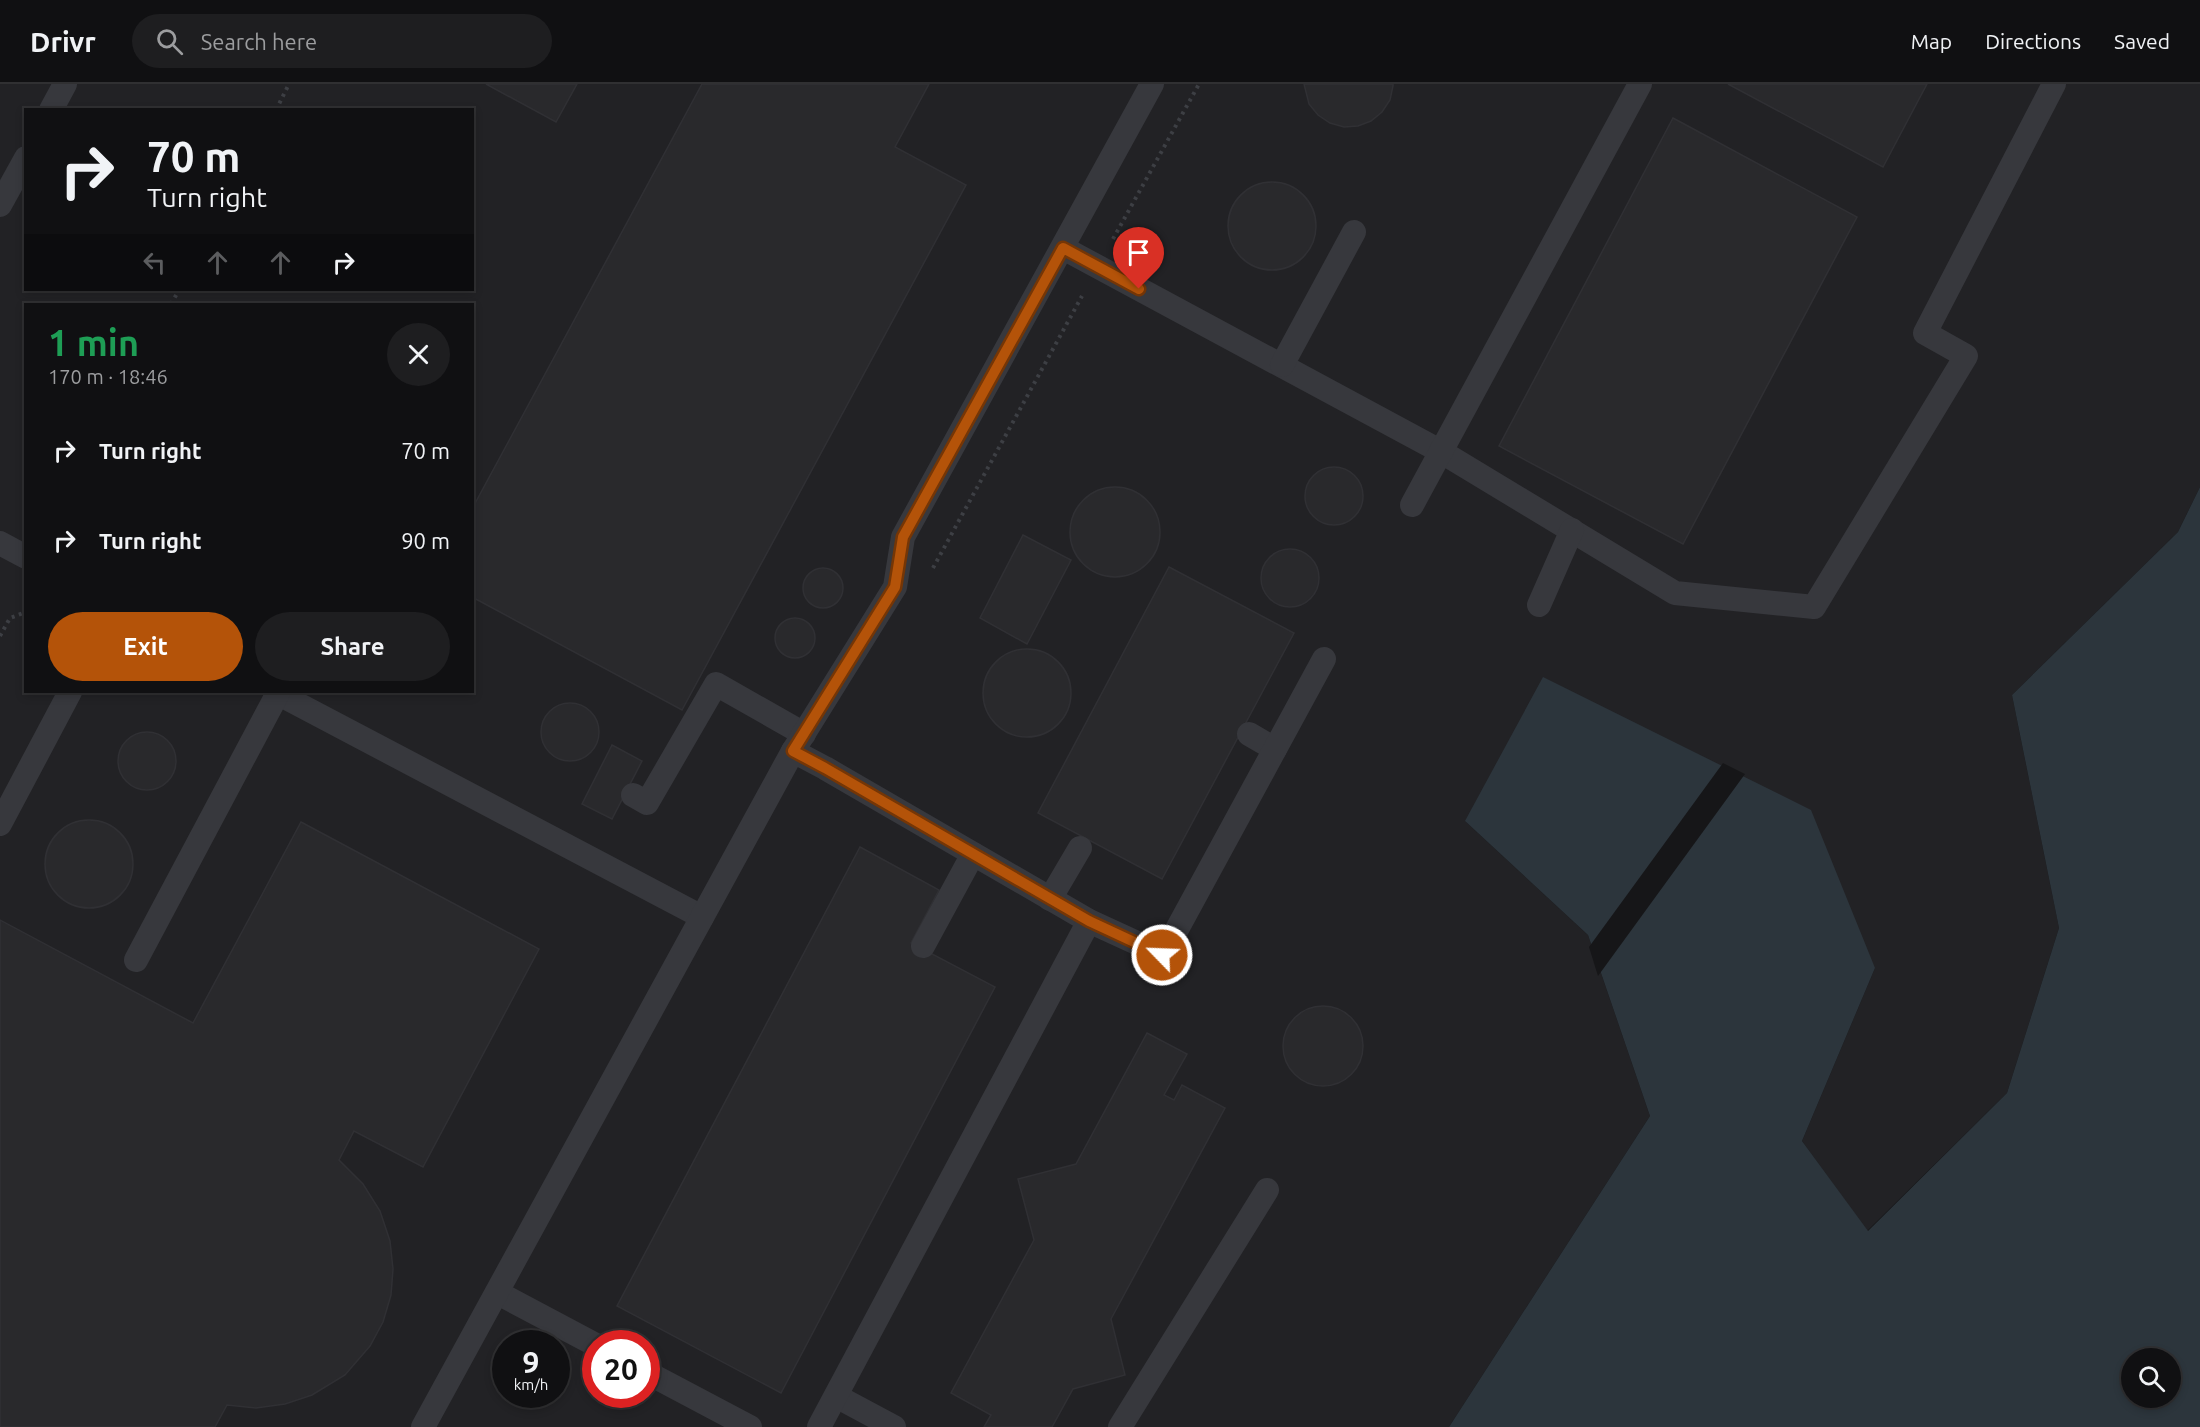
<!DOCTYPE html>
<meta charset="utf-8">
<style>
body{margin:0;font-family:Ubuntu,sans-serif;background:#1e1e20;color:#f1f3f6;height:100vh;display:flex;flex-direction:column;font-size:22px;white-space:nowrap}
*{box-sizing:border-box;margin:0}
p{font-size:20px;color:#9c9d9f}
.icon{flex:none;width:33px;height:33px;fill:none;stroke:currentColor;stroke-width:2;stroke-linecap:round;stroke-linejoin:round}
.map{position:relative;flex:1;overflow:hidden}
.drawer{position:absolute;left:24px;top:219px;width:450px;height:390px;display:flex;flex-direction:column;background:#101012;border-radius:0px;box-shadow:0 3px 9px #0003,0 0 0 2px #303032}
.drawer>*{flex:none}
.banner{position:absolute;left:24px;top:24px;width:450px;height:183px;border-radius:0px;box-shadow:0 3px 9px #0003,0 0 0 2px #303032;background:#101012;color:#f1f3f6;overflow:hidden}
.controls{position:absolute;left:2121px;top:1264px;display:grid;gap:12px}
.controls a{display:grid;place-items:center;width:60px;height:60px;border-radius:50%;background:#101012;box-shadow:0 3px 9px #0003,0 0 0 2px #303032;font-size:30px}
.speed{position:absolute;left:492px;top:1246px;display:flex;gap:12px;font-size:30px;font-weight:700;text-align:center}
.speed>*{display:grid;place-content:center;width:78px;height:78px;border-radius:50%;background:#101012;box-shadow:0 3px 9px #0003,0 0 0 2px #303032;line-height:1}
.speed small{font-size:15px;font-weight:400}
.speed .limit{border:9px solid #d22;background:#fff;color:#111}
.pin{position:absolute;display:grid;place-items:center;width:51px;height:51px;color:#fff;margin:-62px -26px;border-radius:50% 50% 50% 0;rotate:-45deg;box-shadow:0 0 6px #0007}
.pin .icon{rotate:45deg}
.me{position:absolute;width:66px;margin:-33px;rotate:294deg;stroke-linejoin:round;filter:drop-shadow(0 0 4px #0008)}
.turn{display:flex;align-items:center;gap:21px;height:126px;padding:0 24px;font-size:27px}
.turn .icon{width:78px;height:78px;stroke-width:2.5}
.turn b{display:block;font-size:42px;line-height:51px}
.lanes{display:flex;align-items:center;height:57px;padding:0 24px;background:#0003;justify-content:center;gap:30px;direction:ltr}
.lanes .off{opacity:.35}
.round{display:grid;place-items:center;flex:none;width:63px;height:63px;border-radius:32px;background:#1e1e20}
.overview{display:flex;align-items:center;justify-content:space-between;height:102px;padding:0 24px}
h1{font-size:36px;font-weight:600;line-height:45px;color:#1e9e55}
.primary-button{display:flex;gap:12px;margin-top:auto;padding:12px 24px}
.primary-button a{flex:1;height:69px;border-radius:36px;background:#b45309;color:#fff;font-size:24px;font-weight:600;line-height:69px;text-align:center}
.primary-button a+a{background:#1e1e20;color:#f1f3f6}
ul{padding:0;list-style:none}
li{display:flex;align-items:center;gap:18px;height:90px;padding:0 24px}
li div{flex:1}
li b{display:block;font-size:22px}
li em{font-style:normal}
header{display:flex;align-items:center;gap:36px;box-sizing:border-box;height:84px;padding:0 30px;background:#101012;border-bottom:2px solid #303032}
header strong{font-size:28px}
nav{display:flex;gap:33px;margin-inline-start:auto;font-size:21px}
.search{width:420px;height:54px;background:#1e1e20;display:flex;align-items:center;gap:15px;box-sizing:border-box;padding:0 21px;border-radius:33px;color:#9c9d9f;font-size:22px}
.map>svg:first-child{display:block}
</style>
<header>
<strong>Drivr</strong>
<div class="search"><svg class="icon" aria-label="search" viewBox="0 0 24 24"><circle cx="10" cy="10" r="6"/><path d="M15 15l6 6"/></svg>Search here</div>
<nav><a>Map</a><a>Directions</a><a>Saved</a></nav>
</header>
<div class="map">
<svg width="2200" height="1343" viewBox="0 0 2200 1343">
<rect width="100%" height="100%" fill="#161618"/>
<!-- built -->
<path fill="#222225" fill-rule="evenodd" d="M0,0H2200V403L2178,448L2012,611L2059,844L2007,1009L1867,1147L1802,1057L1875,884L1465,737L1588,851L1650,1032L1449,1343H0ZM26,26H472V206H26ZM26,220H472V608H26ZM506,1260H556V1311H506ZM596,1260H646V1311H596Z"/>
<!-- water -->
<path fill="#2c353c" fill-rule="evenodd" d="M2200,403V1343H1449L1650,1032L1588,851L1465,737L1543,593L1811,726L1875,884L1802,1057L1868,1147L2007,1009L2059,844L2012,611L2178,448ZM2132,1275H2170V1314H2132Z"/>
<!-- pier -->
<path fill="#161618" d="M1723,679L1745,690L1598,892L1589,863Z"/>
<!-- building -->
<g fill="#29292c" stroke="#303034" stroke-width="1.5">
<path d="M486,0H577L556,38Z"/>
<path d="M702,0H929L895,63L966,101L682,626L472,513V425Z"/>
<path d="M1304,0H1393V2L1390,16L1382,28L1371,37L1358,42L1344,43L1330,39L1318,31L1309,20Z"/>
<path d="M1728,0H1927L1883,83Z"/>
<path d="M1673,34L1857,133L1683,460L1499,362Z"/>
<circle cx="1272" cy="142" r="44"/>
<circle cx="1334" cy="412" r="29"/>
<circle cx="1115" cy="448" r="45"/>
<path d="M1023,451L1071,476L1027,560L980,534Z"/>
<circle cx="1290" cy="494" r="29"/>
<path d="M1169,483L1294,549L1162,795L1038,729Z"/>
<circle cx="823" cy="504" r="20"/>
<circle cx="795" cy="554" r="20"/>
<circle cx="1027" cy="609" r="44"/>
<circle cx="570" cy="648" r="29"/>
<circle cx="147" cy="677" r="29"/>
<path d="M612,661L642,677L612,735L582,720Z"/>
<circle cx="89" cy="780" r="44"/>
<path d="M301,738L539,865L423,1083L354,1047L339,1076L363,1100L380,1127L390,1157L393,1185L391,1211L383,1238L370,1262L345,1291L312,1311L285,1320L256,1324L227,1321L215,1343H0V836L193,939Z"/>
<path d="M860,763L939,806L911,859L995,903L781,1309L617,1222Z"/>
<circle cx="1323" cy="962" r="40"/>
<path d="M1147,949L1187,970L1164,1011L1174,1016L1182,1001L1225,1024L1111,1235L1125,1291L1073,1305L1052,1343H984L991,1331L951,1309L1034,1156L1018,1095L1076,1080Z"/>
</g>
<g fill="none" stroke-linecap="round" stroke-linejoin="round">
<!-- path -->
<g stroke="#3d3f44" stroke-width="4" stroke-dasharray="3 4.5" stroke-linecap="butt">
<path d="M276,26L289,0"/>
<path d="M1113,155L1199,0"/>
<path d="M171,220L179,206"/>
<path d="M933,484L1082,212"/>
<path d="M0,552L10,534L26,528"/>
</g>
<!-- lane -->
<g stroke="#37383d" stroke-width="24">
<path d="M51,26L65,0"/>
<path d="M0,121L26,74"/>
<path d="M1063,164L1440,367L1675,509L1814,523L1966,272L1925,249L2054,0"/>
<path d="M1282,281L1354,148"/>
<path d="M1412,421L1640,0"/>
<path d="M0,459L26,473"/>
<path d="M1539,521L1572,446"/>
<path d="M275,608L702,833"/>
<path d="M1249,650L1275,665"/>
<path d="M793,667L825,684L1089,837L1163,871L1324,575"/>
<path d="M633,711L647,719L716,600L804,650"/>
<path d="M0,740L70,608"/>
<path d="M1050,815L1080,764"/>
<path d="M923,862L973,770"/>
<path d="M136,876L278,609"/>
<path d="M498,1209L596,1261"/>
<path d="M646,1288L750,1343"/>
<path d="M836,1312L894,1343"/>
<path d="M423,1343L793,667L895,503L903,453L1152,0"/>
<path d="M819,1343L1089,837"/>
<path d="M1120,1343L1267,1106"/>
</g>
</g>
<g fill="none" stroke-linecap="round" stroke-linejoin="round">
<defs>
<path id="route" d="M1139,205L1063,164L903,453L895,503L793,667L825,684L1089,837L1162,871"/>
</defs>
<!-- route casing -->
<use href="#route" stroke="#753606" stroke-width="15"/>
<!-- route -->
<use href="#route" stroke="#b45309" stroke-width="10"/>
</g>
</svg>
<div class="controls">
<a><svg class="icon" aria-label="search" viewBox="0 0 24 24"><circle cx="10" cy="10" r="6"/><path d="M15 15l6 6"/></svg></a>
</div>
<div class="speed"><div>9<small>km/h</small></div><div class="limit">20</div></div>
<div class="pin" style="left:1139px;top:205px;background:#d93025"><svg class="icon" aria-label="arrive" viewBox="0 0 24 24"><path d="M6 21V4h12l-3 4 3 4H6"/></svg></div>
<svg class="me" style="left:1162px;top:871px" viewBox="-20 -20 40 40"><circle r="17" fill="#b45309" stroke="#fff" stroke-width="3"/><path d="M0-11L8 9 0 5-8 9z" fill="#fff"/></svg>
<div class="banner">
<div class="turn"><svg class="icon" aria-label="right" viewBox="0 0 24 24"><path d="M7 20v-9h11M14 6l5 5-5 5"/></svg><div><b>70 m</b>Turn right</div></div>
<div class="lanes"><svg class="icon off" aria-label="left" viewBox="0 0 24 24"><path d="M17 20v-9H6M10 6l-5 5 5 5"/></svg><svg class="icon off" aria-label="ahead" viewBox="0 0 24 24"><path d="M12 20V5M6 11l6-6 6 6"/></svg><svg class="icon off" aria-label="ahead" viewBox="0 0 24 24"><path d="M12 20V5M6 11l6-6 6 6"/></svg><svg class="icon" aria-label="right" viewBox="0 0 24 24"><path d="M7 20v-9h11M14 6l5 5-5 5"/></svg></div>
</div>
<section class="drawer">
<div class="overview"><div><h1>1 min</h1><p>170 m · 18:46</p></div><a class="round"><svg class="icon" aria-label="close" viewBox="0 0 24 24"><path d="M6 6l12 12M18 6L6 18"/></svg></a></div>
<ul>
<li><svg class="icon" aria-label="right" viewBox="0 0 24 24"><path d="M7 20v-9h11M14 6l5 5-5 5"/></svg><div><b>Turn right</b></div><em>70 m</em></li>
<li><svg class="icon" aria-label="right" viewBox="0 0 24 24"><path d="M7 20v-9h11M14 6l5 5-5 5"/></svg><div><b>Turn right</b></div><em>90 m</em></li>
</ul>
<div class="primary-button"><a>Exit</a><a>Share</a></div>
</section>
</div>
